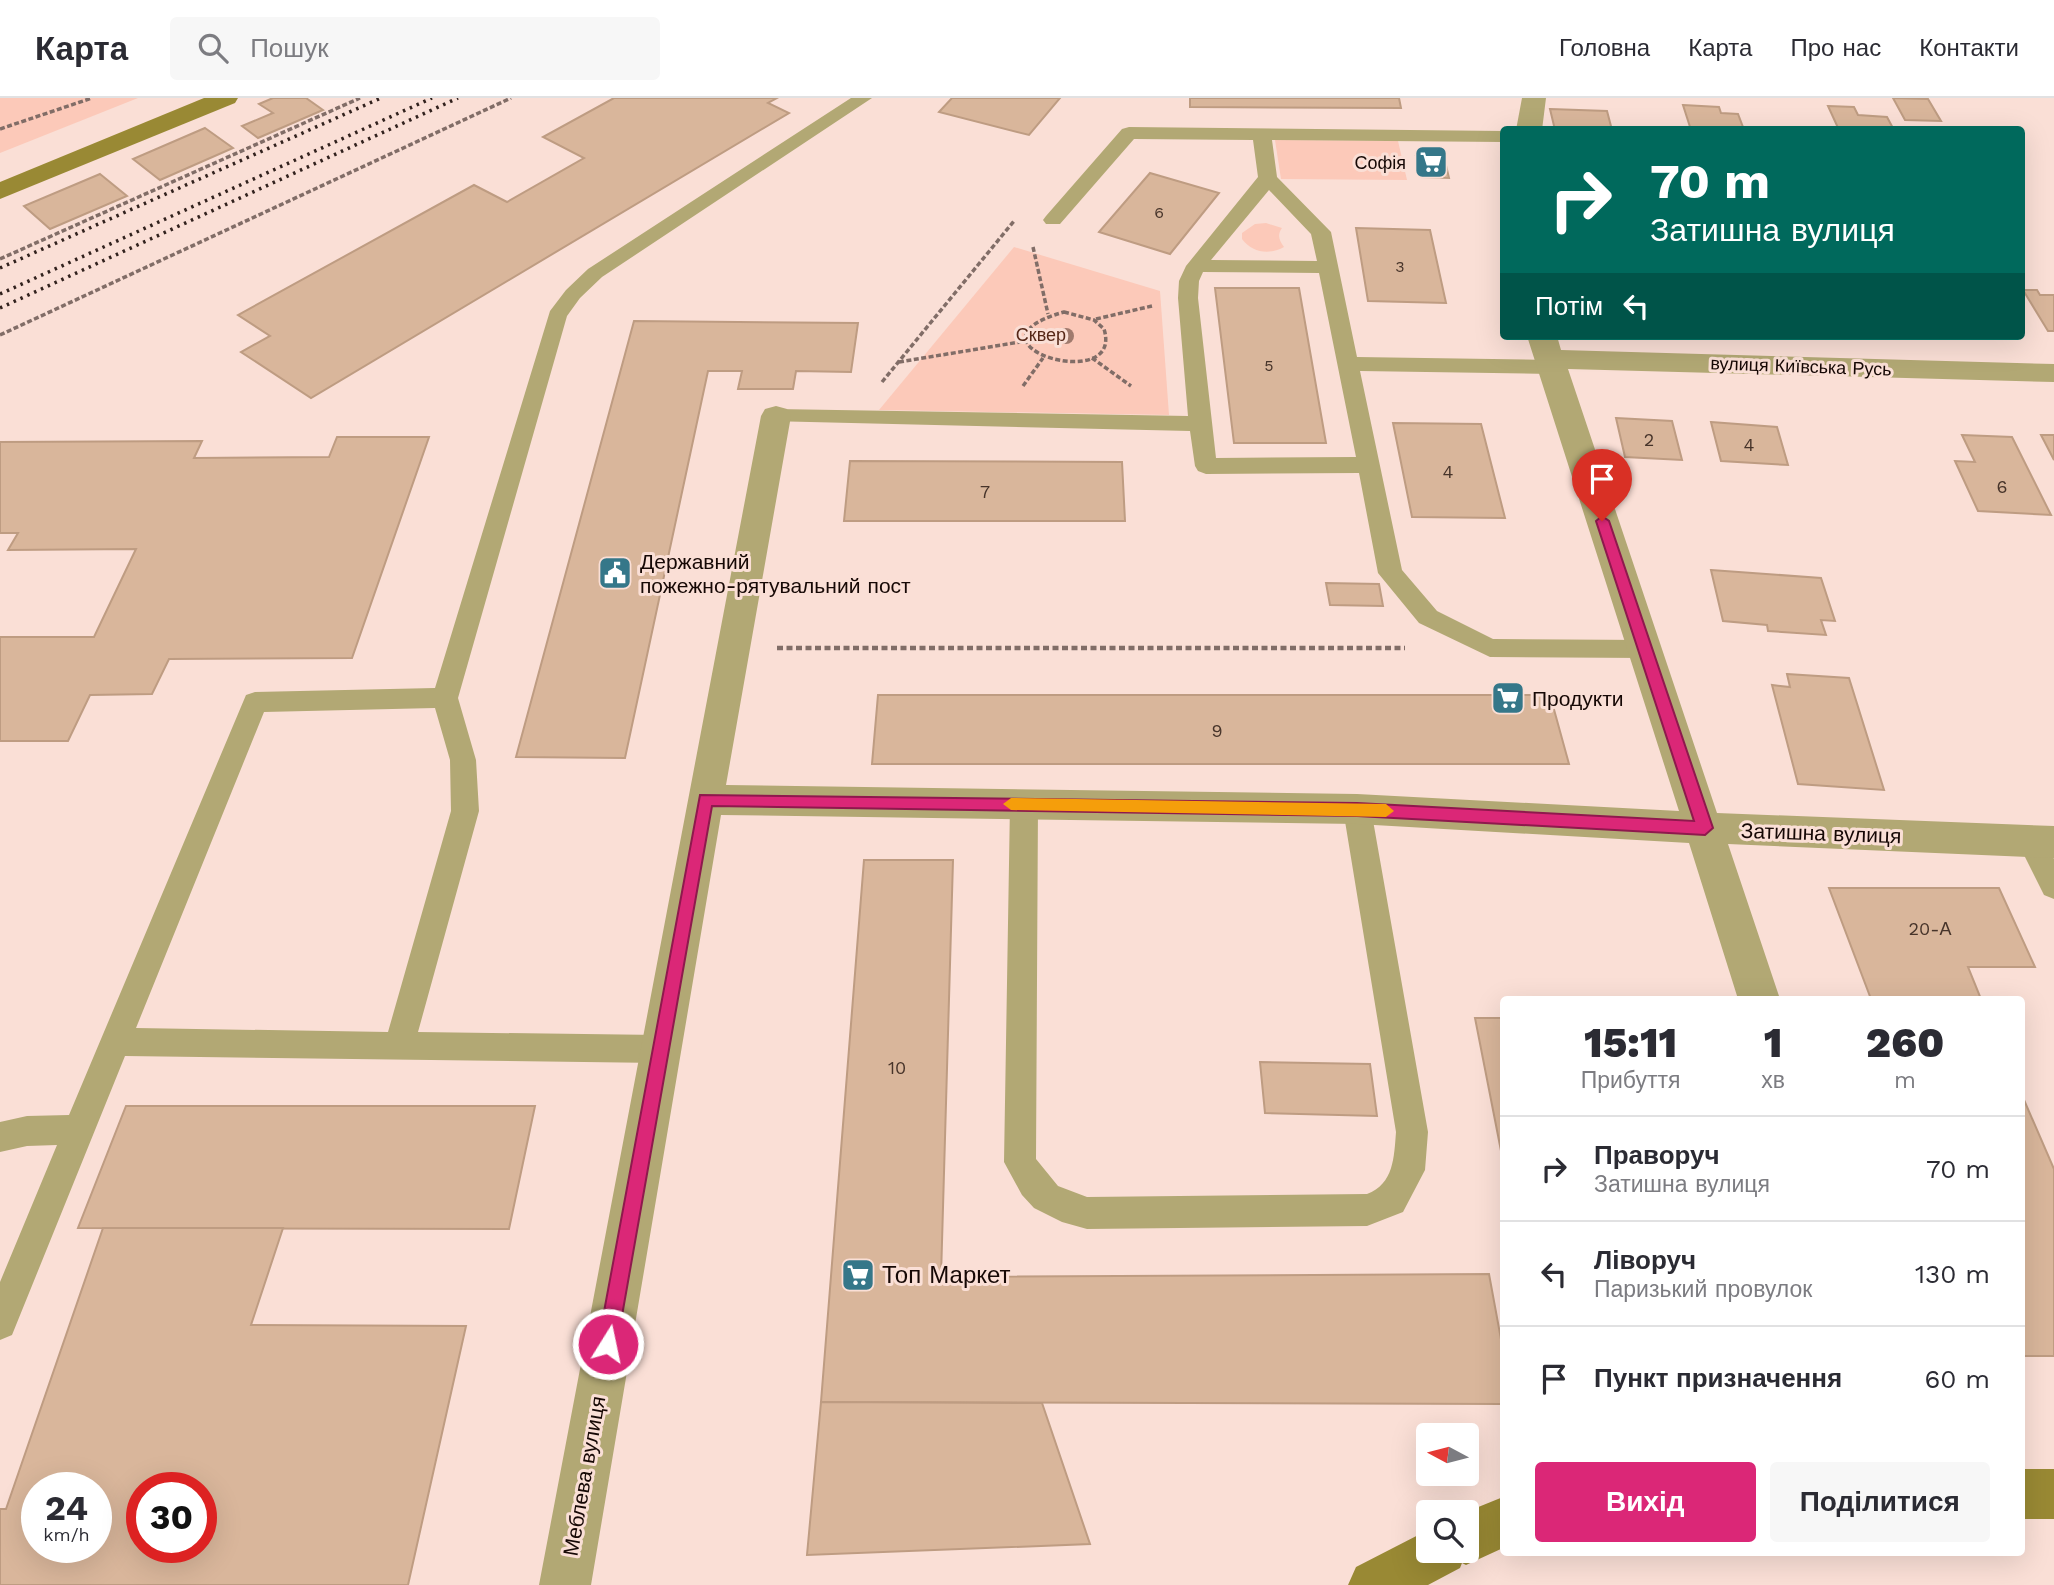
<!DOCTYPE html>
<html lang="uk">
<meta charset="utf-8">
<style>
body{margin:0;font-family:"Work Sans",sans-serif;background:#f7f7f7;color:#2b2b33;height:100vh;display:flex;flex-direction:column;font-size:26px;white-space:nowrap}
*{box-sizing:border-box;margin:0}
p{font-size:23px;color:#7c7c81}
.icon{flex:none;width:38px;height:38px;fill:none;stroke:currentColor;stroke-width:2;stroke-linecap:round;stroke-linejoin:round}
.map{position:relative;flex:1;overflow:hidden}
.side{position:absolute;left:1500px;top:898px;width:525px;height:560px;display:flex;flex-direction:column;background:#fff;border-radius:7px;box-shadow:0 7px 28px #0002}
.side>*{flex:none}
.guide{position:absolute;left:1500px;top:28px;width:525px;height:214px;border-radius:7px;box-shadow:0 7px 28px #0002;background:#00695c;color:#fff;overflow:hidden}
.needle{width:46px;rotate:277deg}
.buttons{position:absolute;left:1416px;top:1325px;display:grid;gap:14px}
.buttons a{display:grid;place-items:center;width:63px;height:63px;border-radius:7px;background:#fff;box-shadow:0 7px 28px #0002;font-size:35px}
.speed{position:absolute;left:21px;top:1374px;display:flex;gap:14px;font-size:35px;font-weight:700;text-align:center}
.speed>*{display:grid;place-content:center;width:91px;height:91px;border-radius:50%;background:#fff;box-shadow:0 7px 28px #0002;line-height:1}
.speed small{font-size:18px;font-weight:400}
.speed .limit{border:10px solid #d22;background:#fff;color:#111}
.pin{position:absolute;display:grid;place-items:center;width:60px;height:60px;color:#fff;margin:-72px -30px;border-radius:50% 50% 50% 0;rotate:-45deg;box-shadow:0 0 7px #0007}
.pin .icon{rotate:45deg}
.me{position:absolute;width:77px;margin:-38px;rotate:10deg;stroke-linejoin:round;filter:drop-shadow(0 0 5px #0008)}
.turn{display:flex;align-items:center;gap:24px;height:147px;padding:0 35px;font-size:32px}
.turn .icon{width:91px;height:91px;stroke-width:2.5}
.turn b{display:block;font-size:49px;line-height:60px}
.then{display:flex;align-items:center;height:66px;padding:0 35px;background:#0003;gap:14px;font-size:26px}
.eta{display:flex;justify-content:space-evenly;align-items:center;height:119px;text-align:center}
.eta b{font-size:42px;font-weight:800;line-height:49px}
.cta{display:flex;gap:14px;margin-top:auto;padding:14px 35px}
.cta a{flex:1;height:80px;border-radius:7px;background:#db2777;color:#fff;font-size:28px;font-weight:800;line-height:80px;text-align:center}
.cta a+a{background:#f7f7f7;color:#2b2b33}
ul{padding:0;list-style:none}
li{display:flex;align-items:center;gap:21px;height:105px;padding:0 35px;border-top:2px solid #e1e1e2}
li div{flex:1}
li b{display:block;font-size:26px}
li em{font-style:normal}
header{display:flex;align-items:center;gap:42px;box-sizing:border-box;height:98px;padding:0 35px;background:#fff;border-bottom:2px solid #e1e1e2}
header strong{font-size:33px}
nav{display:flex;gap:38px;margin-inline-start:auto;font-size:24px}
.search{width:490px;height:63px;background:#f7f7f7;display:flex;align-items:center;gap:18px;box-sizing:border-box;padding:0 24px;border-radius:7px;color:#7c7c81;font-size:26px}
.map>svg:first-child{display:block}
</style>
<header>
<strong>Карта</strong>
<div class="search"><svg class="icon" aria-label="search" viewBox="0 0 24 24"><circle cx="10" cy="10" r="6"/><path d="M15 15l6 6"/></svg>Пошук</div>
<nav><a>Головна</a><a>Карта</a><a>Про нас</a><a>Контакти</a></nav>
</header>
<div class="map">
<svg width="2054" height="1487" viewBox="0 0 2054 1487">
<rect width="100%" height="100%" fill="#fadfd6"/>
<!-- green -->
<g fill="#fcc9b9">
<path d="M0,0H138L0,55Z"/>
<path d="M1275,42L1398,43L1407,82L1281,81Z"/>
<path d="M1266,125L1282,130C1277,137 1279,142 1284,149C1270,157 1252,155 1242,141V135L1255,126Z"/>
<path d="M1014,149L1160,193L1169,317L879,312Z"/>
</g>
<!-- building -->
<g fill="#d9b69b" stroke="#be9c82" stroke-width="2" fill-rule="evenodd">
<path d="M273,0H306L323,12L258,40L242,28L273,15L259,6Z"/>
<path d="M614,0H777L768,5L789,15L311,300L241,254L270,238L238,217L474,87L507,104L584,60L543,39Z"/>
<path d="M952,0H1060L1029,37L939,14Z"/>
<path d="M1190,0H1399L1401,10L1190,9Z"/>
<path d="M1893,0L1928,1L1941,23L1905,22Z"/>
<path d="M1683,7L1719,9L1721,15L1738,16L1743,29L1763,32H1691Z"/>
<path d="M1828,8L1854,9L1858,17L1887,19L1894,32H1839Z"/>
<path d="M1550,11L1607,13L1612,32H1555Z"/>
<path d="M205,30L233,50L160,82L133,61Z"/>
<path d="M1416,58L1444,59L1449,80L1421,79Z"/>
<path d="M1150,75L1219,95L1170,156L1099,134Z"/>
<path d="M100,76L127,98L50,131L24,108Z"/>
<path d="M1356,130L1430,132L1446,205L1368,203Z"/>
<path d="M1215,190H1299L1326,345H1234Z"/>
<path d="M2023,192H2037L2040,197H2054V233H2048Z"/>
<path d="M634,223L858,225L851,274L796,273L793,291H738L742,273H708L625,660L516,659Z"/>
<path d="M1616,320L1672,323L1682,362L1625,359Z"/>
<path d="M1711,324L1777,329L1788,367L1721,363Z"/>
<path d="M1393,325L1481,326L1505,420L1412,419Z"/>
<path d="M1962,337L2012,339L2051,417L1978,413L1955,363L1975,364Z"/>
<path d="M2041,337H2054V362Z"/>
<path d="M337,339H429L352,560L169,561L152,596L90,597L68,643H0V539H94L136,451L8,452L18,435H0V344L202,343L194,360L329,359Z"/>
<path d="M850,363L1122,364L1125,423H844Z"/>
<path d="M1711,472L1821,480L1835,523L1821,522L1826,537L1768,533L1767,527L1723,523Z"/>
<path d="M1326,485L1379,486L1383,508L1330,507Z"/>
<path d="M1787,576L1849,580L1884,692L1798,686L1772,587L1790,589Z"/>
<path d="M878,597H1550L1569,666H872Z"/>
<path d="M864,762H953L941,1179L1489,1176L1503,1252V1306L821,1304Z"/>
<path d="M1829,790H1999L2035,869H1968L1981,901H1871Z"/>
<path d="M1475,920H1503V1063Z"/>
<path d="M1260,964L1370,966L1377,1018L1265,1015Z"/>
<path d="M2021,995L2054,1071V1258H2021Z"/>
<path d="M126,1008H535L509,1131L78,1130Z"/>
<path d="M103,1130H283L251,1227L466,1228L408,1487H0V1411H6ZM37,1390H96V1449H37ZM142,1390H201V1449H142Z"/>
<path d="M821,1304L1042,1305L1090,1446L807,1457Z"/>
</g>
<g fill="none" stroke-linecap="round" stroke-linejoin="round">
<!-- path-far1 -->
<g stroke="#816d67" stroke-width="3.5" stroke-dasharray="5 2.5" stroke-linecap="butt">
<path d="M0,31L92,0"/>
<path d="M1033,149L1048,216"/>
<path d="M0,161L360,0"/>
<path d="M1064,214L1094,222L1104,231C1125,298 951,246 1064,214Z"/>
<path d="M1096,221L1152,208"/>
<path d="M0,237L511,0"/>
<path d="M1092,260L1131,288"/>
<path d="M899,264L1026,243"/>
<path d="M882,284L1014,123"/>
<path d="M1023,288L1043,260"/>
</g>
<!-- path -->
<path stroke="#816d67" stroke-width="4.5" stroke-dasharray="6 3.5" stroke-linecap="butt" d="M777,550H1405"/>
<!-- lane -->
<g fill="#b2a874" fill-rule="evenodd">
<path d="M851,0H872L602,179L580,200L567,218L458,600L476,662L479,713L418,934L660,937L671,941L675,951L671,961L660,965L125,958L12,1237L0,1242V1184L57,1047L27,1048L0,1054V1024L27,1018L69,1017L246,597L255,594L435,590L550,213L566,192L588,171ZM435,610L450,662L451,713L388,934L136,930L264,614Z"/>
<path d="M1129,29L1503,33V44L1272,42L1277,79L1331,134L1357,259L1551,262L1559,264L1562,269L1559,274L1551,276L1360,273L1402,472L1437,513L1493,541L1645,542L1654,544L1658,551L1654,558L1645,560L1490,559L1419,525L1378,475L1359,375L1206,376L1198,373L1195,368L1190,333L768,323L765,318L768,313L776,311L1188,318L1178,200L1179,183L1186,168L1258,79L1253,42L1134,41L1060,126H1046L1043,122L1046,118L1122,31ZM1269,92L1311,136L1317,163L1211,162ZM1203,174L1319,175L1356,359L1216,360L1198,200L1199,183Z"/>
<path d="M1024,695L1034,698L1038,706L1036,1061L1058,1088L1087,1099L1367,1096C1394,1086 1394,1059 1396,1034L1343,711L1347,703L1357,700L1367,703L1371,711L1428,1034L1425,1072L1403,1114L1367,1128L1087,1131L1062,1124L1034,1110L1022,1097L1004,1064L1010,706L1014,698Z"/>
<path d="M2031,732L2041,735L2054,761V801L2044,797L2017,743L2021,735Z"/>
</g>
<!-- street -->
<g fill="#b2a874" fill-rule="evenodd">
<path d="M1522,0H1546L1542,32H1516Z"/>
<path d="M1527,238H1557L1561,252L2054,266V284L1568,271L1717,715L2054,728V760L1728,746L1780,901H1738L1689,745L1357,726L721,717L591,1487H539L761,318L765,311L776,308L787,311L791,318L726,687L1357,696L1679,713Z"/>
</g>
<!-- secondary -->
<g fill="#998934" fill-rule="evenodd">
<path d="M204,0H238L235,5L0,101V84Z"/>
<rect x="2021" y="1371" width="33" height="50"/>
<path d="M1503,1399V1450L1466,1467L1462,1465L1460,1470L1428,1487H1348L1356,1469L1428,1432V1452H1466V1414Z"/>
</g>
<!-- rail -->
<g stroke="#31211d" stroke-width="3.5" stroke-dasharray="2.5 5" stroke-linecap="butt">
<path d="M0,170L381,0"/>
<path d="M0,196L432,0"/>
<path d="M0,210L458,0"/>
</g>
</g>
<!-- trees -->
<circle fill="#a07a6d" cx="1066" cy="238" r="8"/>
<!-- route -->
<path fill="#db2777" stroke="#8e194d" stroke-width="2" d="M1602,418L1609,423L1713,730L1705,737L1357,718L712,708L617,1246L615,1253L608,1256L601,1253L598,1246L700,697L1357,705L1694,723L1596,423Z"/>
<!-- slow -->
<path fill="#f59e0b" d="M1011,700L1386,706L1394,713L1386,719L1011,712L1003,706Z"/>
<!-- icons -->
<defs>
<symbol id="supermarket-square" viewBox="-11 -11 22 22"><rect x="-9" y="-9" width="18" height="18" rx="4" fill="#357789" stroke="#fadfd6"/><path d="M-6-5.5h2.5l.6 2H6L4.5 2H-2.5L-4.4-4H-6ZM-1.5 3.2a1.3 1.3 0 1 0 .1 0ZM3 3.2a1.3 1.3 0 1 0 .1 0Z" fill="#fff"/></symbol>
<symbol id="civic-square" viewBox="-11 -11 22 22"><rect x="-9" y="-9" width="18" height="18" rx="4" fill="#357789" stroke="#fadfd6"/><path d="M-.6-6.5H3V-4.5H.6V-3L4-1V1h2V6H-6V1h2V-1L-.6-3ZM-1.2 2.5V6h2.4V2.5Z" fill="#fff"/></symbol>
</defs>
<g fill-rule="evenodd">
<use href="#supermarket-square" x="1412" y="45" width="38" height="38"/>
<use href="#civic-square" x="596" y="456" width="38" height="38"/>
<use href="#supermarket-square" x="1489" y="581" width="38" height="38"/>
<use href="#supermarket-square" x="839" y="1158" width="38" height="38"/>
</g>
<g text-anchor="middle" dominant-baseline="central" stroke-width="6" stroke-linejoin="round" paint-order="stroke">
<!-- far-number labels -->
<g font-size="16" fill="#47342a">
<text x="1159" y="114">6</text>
<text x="1400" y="168">3</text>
<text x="1269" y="267">5</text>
</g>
<!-- far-poi labels -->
<g font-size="18" fill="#160805" stroke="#fadfd6" text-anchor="end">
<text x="1406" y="64">Софія</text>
</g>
<!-- far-park labels -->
<g font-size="18" fill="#562717" stroke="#fadfd6">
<text x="1041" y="236">Сквер</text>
</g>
<!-- far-street labels -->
<g font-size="18" fill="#160805" stroke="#fadfd6">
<text transform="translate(1801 268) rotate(2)">вулиця Київська Русь</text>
</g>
<!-- number labels -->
<g font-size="18" fill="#47342a">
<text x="1649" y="341">2</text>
<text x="1749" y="346">4</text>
<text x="1448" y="373">4</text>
<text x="2002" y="388">6</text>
<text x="985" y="393">7</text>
<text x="1217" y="632">9</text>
<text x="1930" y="830">20-А</text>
<text x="897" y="969">10</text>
</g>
<!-- poi labels -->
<g font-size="21" fill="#160805" stroke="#fadfd6" text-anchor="start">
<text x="640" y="463">Державний<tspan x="640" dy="24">пожежно-рятувальний пост</tspan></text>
<text x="1532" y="600">Продукти</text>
</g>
<!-- street labels -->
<g font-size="21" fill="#160805" stroke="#fadfd6">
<text transform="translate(1821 735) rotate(2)">Затишна вулиця</text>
<text transform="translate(584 1378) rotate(-80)">Меблева вулиця</text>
</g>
<!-- near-poi labels -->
<g font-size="24" fill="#160805" stroke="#fadfd6" text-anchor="start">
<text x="882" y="1177">Топ Маркет</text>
</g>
</g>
</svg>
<div class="buttons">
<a><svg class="needle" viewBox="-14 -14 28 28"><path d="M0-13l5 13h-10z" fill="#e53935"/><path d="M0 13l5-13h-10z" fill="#7c7c81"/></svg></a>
<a><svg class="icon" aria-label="search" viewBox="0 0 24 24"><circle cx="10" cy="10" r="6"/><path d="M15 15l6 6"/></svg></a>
</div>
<div class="speed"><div>24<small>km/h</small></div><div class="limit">30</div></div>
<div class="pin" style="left:1602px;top:423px;background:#d93025"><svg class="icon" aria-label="arrive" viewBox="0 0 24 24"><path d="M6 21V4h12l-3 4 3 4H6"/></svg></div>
<svg class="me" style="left:608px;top:1246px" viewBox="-20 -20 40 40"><circle r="17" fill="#db2777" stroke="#fff" stroke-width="3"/><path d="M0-11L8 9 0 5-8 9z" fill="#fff"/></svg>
<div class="guide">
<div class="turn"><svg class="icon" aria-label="right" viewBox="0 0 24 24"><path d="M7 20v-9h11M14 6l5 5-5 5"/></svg><div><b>70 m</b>Затишна вулиця</div></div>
<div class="then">Потім<svg class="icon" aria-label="left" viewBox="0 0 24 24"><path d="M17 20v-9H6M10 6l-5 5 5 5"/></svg></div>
</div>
<section class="side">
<div class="eta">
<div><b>15:11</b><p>Прибуття</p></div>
<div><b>1</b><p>хв</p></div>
<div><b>260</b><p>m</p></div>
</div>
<ul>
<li><svg class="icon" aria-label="right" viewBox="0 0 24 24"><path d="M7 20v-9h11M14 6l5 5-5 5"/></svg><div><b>Праворуч</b><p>Затишна вулиця</p></div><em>70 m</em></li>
<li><svg class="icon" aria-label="left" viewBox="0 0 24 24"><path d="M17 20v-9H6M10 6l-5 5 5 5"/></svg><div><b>Ліворуч</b><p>Паризький провулок</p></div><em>130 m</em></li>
<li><svg class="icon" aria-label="arrive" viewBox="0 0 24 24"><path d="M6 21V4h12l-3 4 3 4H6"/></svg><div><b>Пункт призначення</b></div><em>60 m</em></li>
</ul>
<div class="cta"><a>Вихід</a><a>Поділитися</a></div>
</section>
</div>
